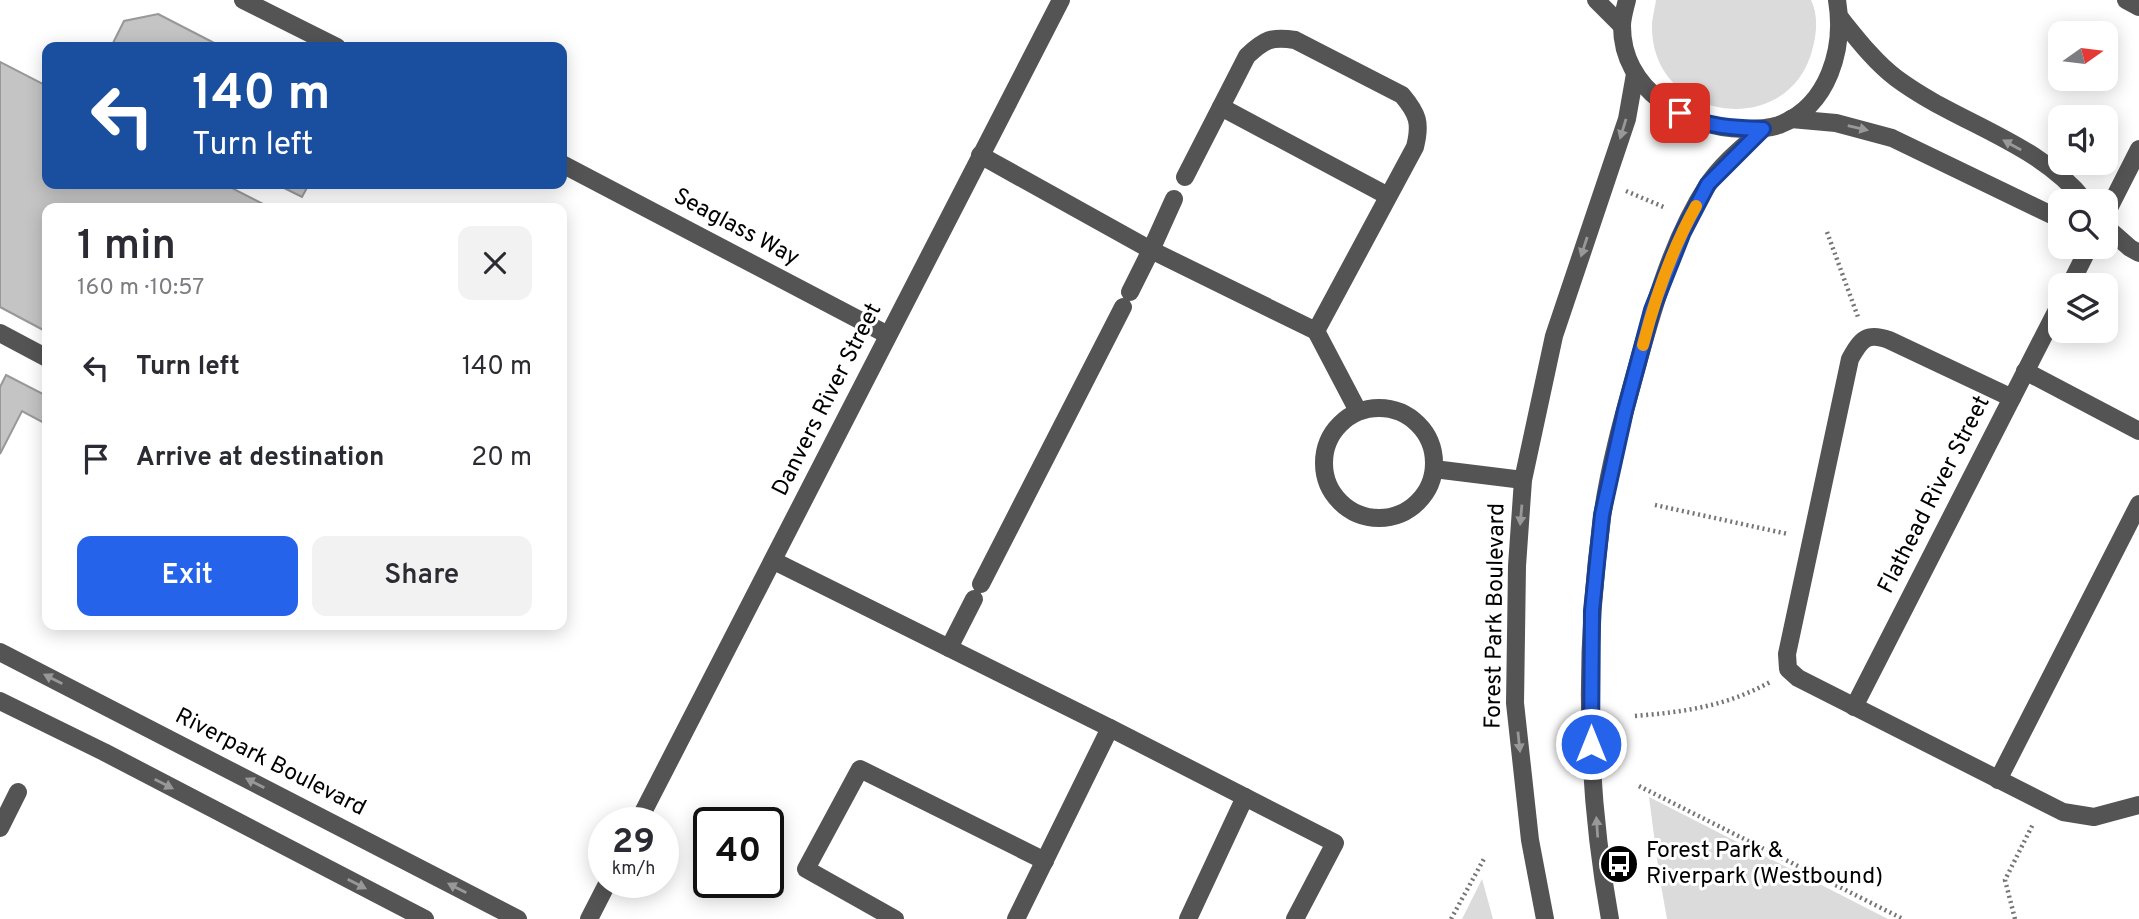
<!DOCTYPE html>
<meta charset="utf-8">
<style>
body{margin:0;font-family:Overpass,sans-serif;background:#f2f2f3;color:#2b2b33;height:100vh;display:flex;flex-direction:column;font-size:26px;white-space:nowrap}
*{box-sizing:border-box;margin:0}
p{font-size:23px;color:#7c7c81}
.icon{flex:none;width:38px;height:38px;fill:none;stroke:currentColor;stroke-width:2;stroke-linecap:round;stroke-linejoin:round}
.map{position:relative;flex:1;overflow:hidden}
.side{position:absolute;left:42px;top:203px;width:525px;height:427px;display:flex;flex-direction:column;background:#fff;border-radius:14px;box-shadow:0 4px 18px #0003}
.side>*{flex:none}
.top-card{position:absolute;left:42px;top:42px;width:525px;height:147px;border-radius:14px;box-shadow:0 4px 18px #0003;background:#1a4fa0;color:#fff;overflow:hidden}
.needle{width:46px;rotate:76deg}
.controls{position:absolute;left:2048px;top:21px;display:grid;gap:14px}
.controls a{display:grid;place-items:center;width:70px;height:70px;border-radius:14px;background:#fff;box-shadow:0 4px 18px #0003;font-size:35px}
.speed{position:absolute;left:588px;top:807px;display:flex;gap:14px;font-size:35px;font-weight:700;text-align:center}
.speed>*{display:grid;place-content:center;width:91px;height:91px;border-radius:50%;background:#fff;box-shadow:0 4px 18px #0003;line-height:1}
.speed small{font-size:18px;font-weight:400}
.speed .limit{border:4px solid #111;border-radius:10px;background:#fff;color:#111}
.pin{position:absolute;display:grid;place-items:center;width:60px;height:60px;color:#fff;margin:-30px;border-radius:14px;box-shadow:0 4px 10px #0006}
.me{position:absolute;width:77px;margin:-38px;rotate:0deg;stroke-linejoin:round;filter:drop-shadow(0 0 5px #0008)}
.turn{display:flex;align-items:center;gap:24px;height:147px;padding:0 35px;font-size:32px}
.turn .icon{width:91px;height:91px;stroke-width:2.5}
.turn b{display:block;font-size:49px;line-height:60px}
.round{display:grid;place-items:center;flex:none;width:74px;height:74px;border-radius:14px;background:#f2f2f3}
.head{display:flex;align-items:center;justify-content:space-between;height:119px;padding:0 35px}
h1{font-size:42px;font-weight:600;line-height:52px}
.button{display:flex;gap:14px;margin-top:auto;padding:14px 35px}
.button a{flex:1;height:80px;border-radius:14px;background:#2563eb;color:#fff;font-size:28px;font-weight:600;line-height:80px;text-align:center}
.button a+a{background:#f2f2f3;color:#2b2b33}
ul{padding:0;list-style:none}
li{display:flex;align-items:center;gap:21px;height:91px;padding:0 35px}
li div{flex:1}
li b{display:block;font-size:26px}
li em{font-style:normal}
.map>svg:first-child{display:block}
</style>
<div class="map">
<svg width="2139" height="919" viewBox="0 0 2139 919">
<rect width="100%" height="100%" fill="#fff"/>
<!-- green -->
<g fill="#dbdbdb">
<path d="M1656,0H1811C1818,14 1817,32 1813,47C1791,142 1651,122 1652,26C1652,18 1655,8 1656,0Z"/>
<path d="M1649,797L1888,919H1667L1659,874Z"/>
<path d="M1482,879L1493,919H1462Z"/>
</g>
<!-- building -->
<g fill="#c4c4c4" stroke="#989898" stroke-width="2">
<path d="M158,14L222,47H111L124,21Z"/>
<path d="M0,62L47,86V184H224L271,208H47V332L0,307Z"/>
<path d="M276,184H309L302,197Z"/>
<path d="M6,375L47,396V418L44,423L22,411L0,454V387Z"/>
</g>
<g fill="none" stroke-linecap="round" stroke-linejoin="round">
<!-- path -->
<g stroke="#767676" stroke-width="4.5" stroke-dasharray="2 3.5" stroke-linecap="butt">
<path d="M1626,191L1666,208"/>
<path d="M1827,232L1858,317"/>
<path d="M1655,505L1788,534"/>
<path d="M1635,716C1684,712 1727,706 1770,682"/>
<path d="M1639,786L1903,919"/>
<path d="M1451,919L1485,857"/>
<path d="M2015,919L2005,880L2033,824"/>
</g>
<!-- minor -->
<g stroke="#545454" stroke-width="18">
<path d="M243,0L337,47"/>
<path d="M1596,0L1622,26"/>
<path d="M1627,0C1625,8 1622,18 1622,26C1622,90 1686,128 1743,129C1755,129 1767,129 1779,125C1829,106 1845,48 1837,0"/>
<path d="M2126,0L2139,7"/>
<path d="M1841,19C1858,40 1875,62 1896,78C1956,123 2037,141 2085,201"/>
<path d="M1221,107L1388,196"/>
<path d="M1791,119L1836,123L1892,138L2060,219"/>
<path d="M980,155L1151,250L1130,292"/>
<path d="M562,164L888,335"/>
<path d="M1174,199L1151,250L1316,331L1415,147C1421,123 1418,114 1402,95L1295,40C1271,36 1264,40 1247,56L1185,177"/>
<path d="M2105,216L2139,149"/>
<path d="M2105,226L2130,248L2139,253"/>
<path d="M2070,285L2089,247"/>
<path d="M1316,331L1358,411"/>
<path d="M0,333L47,358"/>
<path d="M2025,371L2139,431"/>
<path d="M2012,398L1889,340C1867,332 1861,339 1850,359L1787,654L1788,669L1798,678L2063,812L2094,817L2139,805"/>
<circle cx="1379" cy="463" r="55"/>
<path d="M1434,469L1523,480"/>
<path d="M774,561L1110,728L1016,919"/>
<path d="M981,584L1123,307"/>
<path d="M949,648L974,599"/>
<path d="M0,652L518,919"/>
<path d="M0,701L104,752L425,919"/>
<path d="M1854,707L2060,304"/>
<path d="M1110,728L1335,843L1295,919"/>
<path d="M1998,780L2139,504"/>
<path d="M638,822L1061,0"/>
<path d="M0,828L18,792"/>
<path d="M589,919L608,882"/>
<path d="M895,919L806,869L860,769L1045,861"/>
<path d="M1188,919L1245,797"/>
<path d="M1545,919L1530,840L1515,703L1517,566L1523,480L1554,336L1627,119L1635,74"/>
<path d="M1610,919C1586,787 1584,650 1602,518C1609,466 1624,413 1638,363C1654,304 1674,237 1707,186C1721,164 1744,146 1763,129"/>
</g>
</g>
<!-- one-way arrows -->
<defs><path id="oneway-solid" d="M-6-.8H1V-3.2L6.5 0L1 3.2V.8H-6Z" transform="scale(1.75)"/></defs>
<g fill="#989898">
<use href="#oneway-solid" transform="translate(1858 128) rotate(13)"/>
<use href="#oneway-solid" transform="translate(1623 129) rotate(107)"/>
<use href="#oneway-solid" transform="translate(2012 145) rotate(-151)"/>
<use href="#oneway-solid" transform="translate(1584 247) rotate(108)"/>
<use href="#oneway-solid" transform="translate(1521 515) rotate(95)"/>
<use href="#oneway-solid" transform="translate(53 679) rotate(-153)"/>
<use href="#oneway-solid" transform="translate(1519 742) rotate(84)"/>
<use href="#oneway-solid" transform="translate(255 783) rotate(-153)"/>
<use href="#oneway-solid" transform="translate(164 784) rotate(27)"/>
<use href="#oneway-solid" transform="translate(1597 827) rotate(-94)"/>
<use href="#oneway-solid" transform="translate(357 884) rotate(27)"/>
<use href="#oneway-solid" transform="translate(457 888) rotate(-153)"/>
</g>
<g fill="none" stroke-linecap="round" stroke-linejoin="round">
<defs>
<path id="route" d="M1591,744L1592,611L1602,515L1625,411L1652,310L1683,232L1708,184L1763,129C1733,128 1707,127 1680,113"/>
</defs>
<!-- route casing -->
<use href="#route" stroke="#184099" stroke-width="18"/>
<!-- route -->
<use href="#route" stroke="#2563eb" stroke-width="12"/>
<!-- slow -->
<path stroke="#f59e0b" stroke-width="12" d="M1643,345C1655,298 1672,249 1696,206"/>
</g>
<!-- icons -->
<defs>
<symbol id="bus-disc" viewBox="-11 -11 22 22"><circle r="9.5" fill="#000" stroke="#fff"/><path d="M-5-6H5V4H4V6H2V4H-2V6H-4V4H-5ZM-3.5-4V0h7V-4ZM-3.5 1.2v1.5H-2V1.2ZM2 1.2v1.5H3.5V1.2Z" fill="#fff"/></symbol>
</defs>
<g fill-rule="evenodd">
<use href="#bus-disc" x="1597" y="842" width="44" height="44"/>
</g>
<g text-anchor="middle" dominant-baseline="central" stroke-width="6" stroke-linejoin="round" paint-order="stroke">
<!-- street labels -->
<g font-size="23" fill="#000" stroke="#fff">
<text transform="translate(736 228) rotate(28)">Seaglass Way</text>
<text transform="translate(828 400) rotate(-63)">Danvers River Street</text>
<text transform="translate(1935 495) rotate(-63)">Flathead River Street</text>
<text transform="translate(1496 616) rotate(-89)">Forest Park Boulevard</text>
<text transform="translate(270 763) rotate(27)">Riverpark Boulevard</text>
</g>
<!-- poi labels -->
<g font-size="23" fill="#000" stroke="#fff" text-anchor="start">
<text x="1646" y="851">Forest Park &amp;<tspan x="1646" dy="26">Riverpark (Westbound)</tspan></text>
</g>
</g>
</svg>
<div class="controls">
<a><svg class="needle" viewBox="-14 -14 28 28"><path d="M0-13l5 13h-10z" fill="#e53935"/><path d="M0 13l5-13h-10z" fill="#7c7c81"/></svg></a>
<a><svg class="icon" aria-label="sound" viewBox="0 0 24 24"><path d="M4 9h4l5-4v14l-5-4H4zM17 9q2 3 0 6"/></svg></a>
<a><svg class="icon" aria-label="search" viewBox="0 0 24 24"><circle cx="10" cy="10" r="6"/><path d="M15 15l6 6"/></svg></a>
<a><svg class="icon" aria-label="layers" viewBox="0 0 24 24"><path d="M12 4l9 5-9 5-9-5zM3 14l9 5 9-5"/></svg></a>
</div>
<div class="speed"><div>29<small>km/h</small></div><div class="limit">40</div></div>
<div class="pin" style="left:1680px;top:113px;background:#d93025"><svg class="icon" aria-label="arrive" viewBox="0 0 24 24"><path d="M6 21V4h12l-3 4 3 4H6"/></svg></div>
<svg class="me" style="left:1591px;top:744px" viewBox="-20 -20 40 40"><circle r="17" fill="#2563eb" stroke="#fff" stroke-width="3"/><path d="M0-11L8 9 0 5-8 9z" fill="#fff"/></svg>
<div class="top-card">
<div class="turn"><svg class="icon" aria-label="left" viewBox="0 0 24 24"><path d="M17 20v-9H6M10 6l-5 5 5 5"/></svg><div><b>140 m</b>Turn left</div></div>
</div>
<section class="side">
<div class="head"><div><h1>1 min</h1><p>160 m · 10:57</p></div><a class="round"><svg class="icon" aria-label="close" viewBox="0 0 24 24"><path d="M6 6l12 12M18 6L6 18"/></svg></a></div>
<ul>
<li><svg class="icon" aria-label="left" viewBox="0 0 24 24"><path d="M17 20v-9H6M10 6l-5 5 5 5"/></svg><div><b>Turn left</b></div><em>140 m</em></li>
<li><svg class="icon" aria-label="arrive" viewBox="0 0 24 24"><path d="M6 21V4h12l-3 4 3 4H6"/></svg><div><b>Arrive at destination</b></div><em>20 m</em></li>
</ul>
<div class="button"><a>Exit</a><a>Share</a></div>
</section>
</div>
